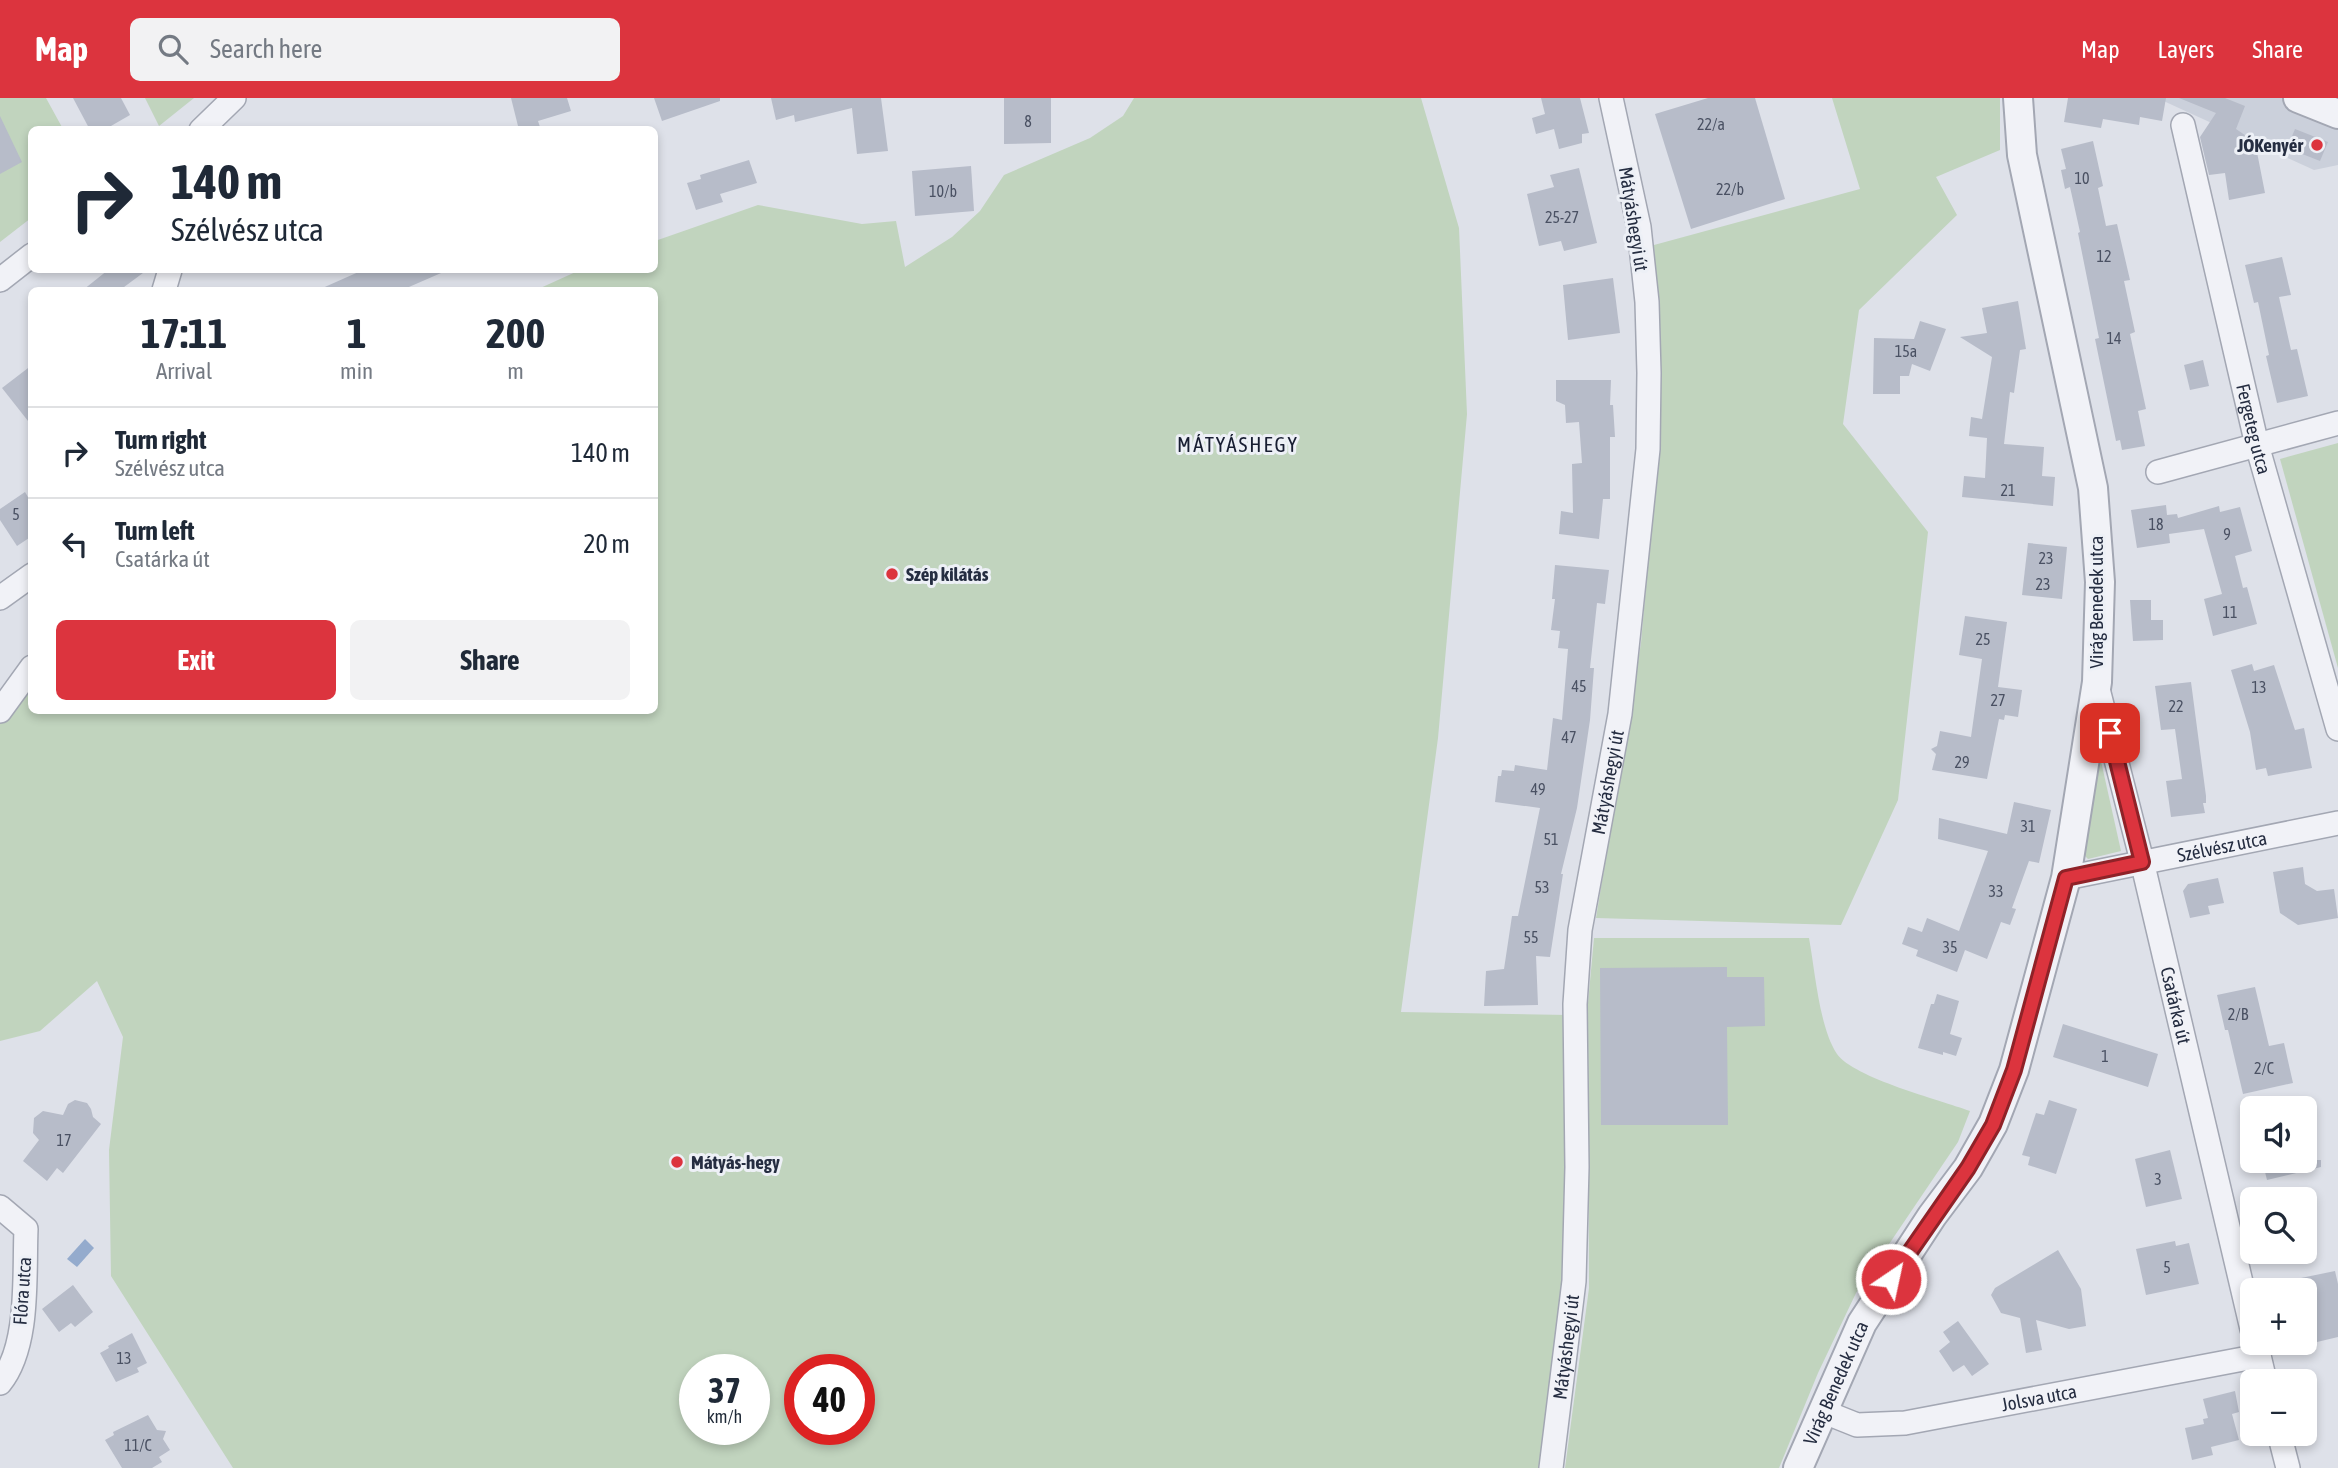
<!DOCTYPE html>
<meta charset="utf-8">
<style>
body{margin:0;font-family:"Asap Condensed",sans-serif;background:#f2f2f3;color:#1f2937;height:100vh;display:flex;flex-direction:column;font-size:26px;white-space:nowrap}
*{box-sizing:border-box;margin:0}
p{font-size:23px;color:#747a83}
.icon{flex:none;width:38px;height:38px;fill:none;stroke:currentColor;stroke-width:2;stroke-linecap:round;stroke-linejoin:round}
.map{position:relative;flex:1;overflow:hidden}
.side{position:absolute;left:28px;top:189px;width:630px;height:427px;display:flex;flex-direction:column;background:#fff;border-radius:10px;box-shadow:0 4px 10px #0003}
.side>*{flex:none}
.banner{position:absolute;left:28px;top:28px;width:630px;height:147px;border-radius:10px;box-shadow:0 4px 10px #0003;background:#fff;color:#1f2937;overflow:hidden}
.controls{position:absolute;left:2240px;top:998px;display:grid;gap:14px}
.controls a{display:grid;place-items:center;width:77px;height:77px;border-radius:10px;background:#fff;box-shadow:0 4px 10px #0003;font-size:35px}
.speed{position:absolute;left:679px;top:1256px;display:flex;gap:14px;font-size:35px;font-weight:700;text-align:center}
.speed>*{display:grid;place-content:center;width:91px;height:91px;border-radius:50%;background:#fff;box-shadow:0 4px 10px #0003;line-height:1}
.speed small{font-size:18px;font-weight:400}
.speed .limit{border:10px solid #d22;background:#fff;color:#111}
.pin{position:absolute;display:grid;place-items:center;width:60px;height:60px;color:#fff;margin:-30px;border-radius:14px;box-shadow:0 4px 10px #0006}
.me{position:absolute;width:77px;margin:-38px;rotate:34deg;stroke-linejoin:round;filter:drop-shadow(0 0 5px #0008)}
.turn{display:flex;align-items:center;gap:24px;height:147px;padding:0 28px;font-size:32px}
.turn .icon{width:91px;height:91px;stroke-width:2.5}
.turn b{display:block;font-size:49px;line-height:60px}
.eta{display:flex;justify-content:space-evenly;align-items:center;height:119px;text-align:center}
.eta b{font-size:42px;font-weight:700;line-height:49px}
.cta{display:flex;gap:14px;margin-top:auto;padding:14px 28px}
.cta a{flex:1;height:80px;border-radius:10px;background:#dc343e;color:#fff;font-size:28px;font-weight:700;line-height:80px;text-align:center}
.cta a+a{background:#f2f2f3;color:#1f2937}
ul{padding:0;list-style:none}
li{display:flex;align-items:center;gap:21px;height:91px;padding:0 28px;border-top:2px solid #e0e1e3}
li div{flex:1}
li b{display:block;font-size:26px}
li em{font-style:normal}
header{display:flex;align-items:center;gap:42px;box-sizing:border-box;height:98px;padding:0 35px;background:#dc343e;color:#fff}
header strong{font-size:33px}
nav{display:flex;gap:38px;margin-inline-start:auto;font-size:24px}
.search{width:490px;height:63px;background:#f2f2f3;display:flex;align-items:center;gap:18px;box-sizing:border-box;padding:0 24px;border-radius:10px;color:#747a83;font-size:26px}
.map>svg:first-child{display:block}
</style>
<header>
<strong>Map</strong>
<div class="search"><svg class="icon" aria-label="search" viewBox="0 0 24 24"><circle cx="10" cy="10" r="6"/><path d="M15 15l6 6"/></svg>Search here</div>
<nav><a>Map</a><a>Layers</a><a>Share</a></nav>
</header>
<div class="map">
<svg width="2338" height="1370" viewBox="0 0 2338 1370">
<rect width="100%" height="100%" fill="#dee1e9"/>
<!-- built -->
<path fill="#cbd0db" d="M2157,0H2338V67L2314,72Z"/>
<!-- green -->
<g fill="#c1d4be" fill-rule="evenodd">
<path d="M0,0H46L63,31L32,32L31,120L0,144Z"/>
<path d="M145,0H194L159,28Z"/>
<path d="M1134,0H1421L1459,130L1467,316L1438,640L1401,914L1568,917L1569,1125L1548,1370H233L111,1178L109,1052L123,939L97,883L40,933L0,943V613L31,569L32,612H654V192H536L580,172H654L655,143L758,107L862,126L896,123L905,169L952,139L980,113L1004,77L1090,40L1123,18ZM695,1272H754V1332H695ZM800,1272H859V1332H800Z"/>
<path d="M1832,0H2000V52L1936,79L1957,117L1859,212L1843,326L1928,434L1898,702L1841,827L1596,820L1641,545L1660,327L1654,147L1860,91Z"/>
<path d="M2338,345V570L2280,361Z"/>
<path d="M2099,654L2121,753L2088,761L2083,756Z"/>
<path d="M1594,840H1809C1815,872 1819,929 1837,956C1854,980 1940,1002 1970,1013L1958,1044L1856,1195L1818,1275L1779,1370H1565L1589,1190L1588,905Z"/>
</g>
<!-- water -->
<path fill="#94abcd" d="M85,1141L94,1150L77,1169L67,1161Z"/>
<!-- building -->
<g fill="#b7bcc9">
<path d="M73,0H121L130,17L104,32H90Z"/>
<path d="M511,0H567L571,13L538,23L541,32H519Z"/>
<path d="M654,0H720V3L662,23Z"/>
<path d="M771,0H881L888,53L857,56L852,10L795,24L794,17L776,22Z"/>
<path d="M1004,0H1051V45L1004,46Z"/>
<path d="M1541,0H1580L1589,35L1582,36V45L1559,51L1554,31L1536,36L1532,20L1545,16Z"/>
<path d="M1708,0H1755L1785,101L1691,131L1655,16Z"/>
<path d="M2068,0H2166L2162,23L2140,19L2139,27L2103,21L2101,30L2064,24Z"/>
<path d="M2179,0H2225L2245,8L2236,31L2255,44L2265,95L2229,102L2225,75L2209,77L2200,39L2216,15Z"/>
<path d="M0,18L22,64L0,76Z"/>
<path d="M2295,31L2328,44L2320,63L2287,50Z"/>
<path d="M2093,43L2103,88L2098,90L2106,128L2117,126L2130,182L2124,183L2135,234L2130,236L2146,311L2138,313L2145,348L2122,352L2120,342L2116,343L2095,241L2099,240L2078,135L2080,134L2070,89L2065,91L2061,72L2066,71L2061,51Z"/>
<path d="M749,62L757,85L720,96L723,104L696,112L687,85L701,81L700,77Z"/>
<path d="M971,68L974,113L915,118L912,73Z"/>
<path d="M1579,70L1597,145L1564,153L1561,143L1539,148L1527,96L1554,89L1550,77Z"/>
<path d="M2282,159L2291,197L2279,199L2291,252L2297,251L2308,298L2277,305L2266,258L2269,257L2258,204L2254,205L2245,167Z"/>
<path d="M108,172H147L120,192H83Z"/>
<path d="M363,172H448L402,192H318Z"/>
<path d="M1613,180L1620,235L1568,242L1563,187Z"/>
<path d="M2018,203L2026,251L2020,252L2014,295L2010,294L2004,346L2044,349L2042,378L2055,379L2053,408L1962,399L1964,378L1985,380L1987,340L1969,338L1971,319L1982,321L1992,259L1960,239L1987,235L1982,210Z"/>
<path d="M1920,223L1946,231L1930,273L1912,266L1909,278H1900V296H1873L1874,240L1914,241Z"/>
<path d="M2203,262L2209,288L2190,292L2184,267Z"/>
<path d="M32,267V328L2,290Z"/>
<path d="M1556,282H1611L1610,307H1613L1615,339H1610V401H1603L1599,441L1559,436L1561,413L1573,415L1572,366L1582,365L1579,324L1566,325L1565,307L1556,303Z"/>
<path d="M25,394L32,406V438L17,448L0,422V411Z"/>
<path d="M2166,407L2167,417L2177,416L2178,420L2219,408L2220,414L2240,409L2252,453L2235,458L2243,490L2247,489L2257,526L2213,538L2204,501L2222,496L2204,431L2169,436L2170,445L2137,450L2131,412Z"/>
<path d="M2028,445L2067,449L2062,501L2022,497Z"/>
<path d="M1555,467L1609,472L1605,506L1597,505L1590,570H1594L1590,622L1577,710L1561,776H1563L1550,859L1536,858L1538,907L1484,908L1486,873L1504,871L1512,818H1518L1540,710L1495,704L1498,678H1501L1502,672L1514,673L1515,667L1547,672L1553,620L1562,622L1568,551L1558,550L1560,533L1551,532L1555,501H1552Z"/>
<path d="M2130,502H2151V522H2163V542L2133,543Z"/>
<path d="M1965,518L2007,524L1998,589L2022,592L2018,619L2005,617L2004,622L1999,621L1987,681L1932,672L1936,656L1931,651L1937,648L1940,633L1971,639L1982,561L1959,557Z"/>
<path d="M2252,566L2254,573L2274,567L2295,632L2304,630L2312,670L2268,678L2266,670L2256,672L2250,634L2231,572Z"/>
<path d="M2191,584L2206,698V705H2203L2205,715L2171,719L2166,683L2182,681L2175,631L2161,632L2155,588Z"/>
<path d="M2014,704L2051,712L2039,765L2029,763L2012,810L2016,811L2010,827L2001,824L1987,861L1965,852L1957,874L1916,858L1918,852L1902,846L1908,829L1922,834L1927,820L1959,833L1988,753L1938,741L1939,720L2007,736Z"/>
<path d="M2303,769L2305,786L2317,793L2334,791L2338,820L2298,827L2280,815L2273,774Z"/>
<path d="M2218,780L2224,805L2208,808L2210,816L2190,820L2183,793L2188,786Z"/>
<path d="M1727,869V879H1764L1765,928L1727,929L1728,1027H1601L1600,870Z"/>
<path d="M2255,889L2269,948L2284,945L2293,985L2243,996L2228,932H2225L2217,897Z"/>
<path d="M1937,896L1959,903L1950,936L1962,940L1956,958L1943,954V957L1918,950L1931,906H1934Z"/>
<path d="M2063,926L2158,956L2148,989L2053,959Z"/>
<path d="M75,1002L87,1005L91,1011L93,1019L101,1026L63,1075L57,1070L47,1083L23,1063L39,1042L33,1035L34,1020L43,1013L63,1017L68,1006Z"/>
<path d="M2049,1002L2077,1011L2056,1076L2028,1067L2030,1059L2022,1057L2036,1015L2044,1017Z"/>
<path d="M2170,1052L2182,1101L2146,1109L2135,1061Z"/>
<path d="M2262,1062H2321V1069L2267,1082Z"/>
<path d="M2175,1143L2176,1148L2189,1145L2199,1186L2146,1197L2136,1151Z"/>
<path d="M2058,1152L2081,1191L2086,1228L2069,1231L2036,1222L2042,1252L2026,1255L2020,1220L2001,1215L1991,1197L1995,1190Z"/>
<path d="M2335,1173L2338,1186V1239L2317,1244L2301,1180Z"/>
<path d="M73,1187L93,1214L75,1229L71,1225L59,1234L42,1211Z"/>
<path d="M1958,1223L1989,1266L1972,1278L1964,1267L1953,1274L1939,1253L1950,1244L1943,1234Z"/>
<path d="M132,1235L147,1265L137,1270L139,1274L116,1284L100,1255L109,1250L108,1248Z"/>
<path d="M2235,1293L2239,1314L2232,1316L2239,1342L2211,1349L2213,1357L2192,1362L2185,1330L2204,1326L2203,1321L2208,1320L2203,1301Z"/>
<path d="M148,1317L157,1332L166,1333L163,1341L170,1352L159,1359L162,1364L152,1370H122L105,1342L114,1337L113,1334Z"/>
</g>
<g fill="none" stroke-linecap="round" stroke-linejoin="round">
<defs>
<g id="minor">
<path id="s1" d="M2183,27L2257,347L2338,631"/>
<path d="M201,32L234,0"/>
<path d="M0,182L32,157"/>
<path d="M164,192L170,172"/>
<path d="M2158,374L2338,325"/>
<path d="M0,500L32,477"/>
<path id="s2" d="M2098,591L2142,763L2252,1231"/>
<path d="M0,613L32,569"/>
<path id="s3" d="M2066,780L2338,725"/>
<path d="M0,1109L26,1131C24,1177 30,1248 0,1285"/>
<path d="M2256,1245L2265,1283"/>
<path id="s4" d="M1822,1313L1857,1327L1905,1325L2259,1258"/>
<path d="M2279,1335L2288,1370"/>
<path id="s5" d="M1551,1370L1574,1183L1577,1069L1575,906L1580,832L1620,616L1648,351L1649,275L1647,204L1639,129L1611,0"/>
</g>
<g id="tertiary">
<path d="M2298,0L2338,16"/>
<path id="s6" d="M1798,1370L1862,1225L1932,1118L1968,1070L1993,1026L2014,972L2066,780L2097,584L2100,484L2093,390L2022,57L2018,0"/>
</g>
</defs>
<!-- minor casing -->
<use href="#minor" stroke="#a3a7b3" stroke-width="26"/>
<!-- tertiary casing -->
<use href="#tertiary" stroke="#a3a7b3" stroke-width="32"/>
<!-- minor -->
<use href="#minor" stroke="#f1f2f7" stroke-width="23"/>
<!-- tertiary -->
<use href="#tertiary" stroke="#f1f2f7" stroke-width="28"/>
</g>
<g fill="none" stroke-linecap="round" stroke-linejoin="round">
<defs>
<path id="route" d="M1891,1181L1968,1070L1993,1027L2014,972L2066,780L2142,764L2110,635"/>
</defs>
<!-- route casing -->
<use href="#route" stroke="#8f2228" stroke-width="18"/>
<!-- route -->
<use href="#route" stroke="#dc343e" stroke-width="12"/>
</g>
<!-- markers -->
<g fill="#dc343e" stroke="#edf0f6" stroke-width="2.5">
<circle cx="2317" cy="47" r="7"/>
<circle cx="892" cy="476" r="7"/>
<circle cx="677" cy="1064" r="7"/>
</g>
<g text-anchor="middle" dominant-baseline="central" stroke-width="6" stroke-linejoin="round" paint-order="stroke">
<!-- number labels -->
<g font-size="16" fill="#4a5163">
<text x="1028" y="23">8</text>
<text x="1711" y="26">22/a</text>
<text x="2082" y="80">10</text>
<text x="1730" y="91">22/b</text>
<text x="943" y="93">10/b</text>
<text x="1562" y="119">25-27</text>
<text x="2104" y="158">12</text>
<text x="2114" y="240">14</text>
<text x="1906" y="253">15a</text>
<text x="2008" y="392">21</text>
<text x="16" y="416">5</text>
<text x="2156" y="426">18</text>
<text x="2227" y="436">9</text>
<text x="2046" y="460">23</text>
<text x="2043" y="486">23</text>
<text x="2230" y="514">11</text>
<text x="1983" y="541">25</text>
<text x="1579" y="588">45</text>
<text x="2259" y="589">13</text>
<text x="1998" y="602">27</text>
<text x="2176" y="608">22</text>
<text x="1569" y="639">47</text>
<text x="1962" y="664">29</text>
<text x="1538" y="691">49</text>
<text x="2028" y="728">31</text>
<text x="1551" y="741">51</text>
<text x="1542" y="789">53</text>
<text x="1996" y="793">33</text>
<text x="1531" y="839">55</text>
<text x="1950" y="849">35</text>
<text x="2238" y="916">2/B</text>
<text x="2105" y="958">1</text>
<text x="2264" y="970">2/C</text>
<text x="64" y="1042">17</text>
<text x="2158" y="1081">3</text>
<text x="2167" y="1169">5</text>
<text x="124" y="1260">13</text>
<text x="138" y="1347">11/C</text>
</g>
<!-- poi labels -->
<g font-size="19" font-weight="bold" fill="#252d41" stroke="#edf0f6" text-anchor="start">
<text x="2303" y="47" text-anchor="end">JÓKenyér</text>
<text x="906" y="476">Szép kilátás</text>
<text x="691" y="1064">Mátyás-hegy</text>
</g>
<!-- street labels -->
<g font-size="19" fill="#252d41" stroke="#edf0f6">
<text transform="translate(1634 121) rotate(81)">Mátyáshegyi út</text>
<text stroke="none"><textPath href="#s1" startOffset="312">Fergeteg utca</textPath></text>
<text transform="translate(2096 504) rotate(-90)">Virág Benedek utca</text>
<text stroke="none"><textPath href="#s5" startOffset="690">Mátyáshegyi út</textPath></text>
<text stroke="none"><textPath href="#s3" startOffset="159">Szélvész utca</textPath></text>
<text stroke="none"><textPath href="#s2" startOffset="326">Csatárka út</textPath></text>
<text transform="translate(22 1193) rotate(-86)">Flóra utca</text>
<text stroke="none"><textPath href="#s5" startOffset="122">Mátyáshegyi út</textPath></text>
<text stroke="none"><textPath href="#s6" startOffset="93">Virág Benedek utca</textPath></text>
<text stroke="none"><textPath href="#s4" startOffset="222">Jolsva utca</textPath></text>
</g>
<!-- neighbourhood labels -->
<g font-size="21" letter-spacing="2" fill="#181e32" stroke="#edf0f6">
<text x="1238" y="346">MÁTYÁSHEGY</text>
</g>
</g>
</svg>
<div class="controls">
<a><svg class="icon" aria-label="sound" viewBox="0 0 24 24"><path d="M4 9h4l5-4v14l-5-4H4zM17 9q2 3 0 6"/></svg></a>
<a><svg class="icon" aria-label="search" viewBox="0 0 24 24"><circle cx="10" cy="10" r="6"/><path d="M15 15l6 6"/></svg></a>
<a>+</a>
<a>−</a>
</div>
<div class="speed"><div>37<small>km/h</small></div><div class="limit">40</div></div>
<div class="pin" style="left:2110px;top:635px;background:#d93025"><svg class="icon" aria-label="arrive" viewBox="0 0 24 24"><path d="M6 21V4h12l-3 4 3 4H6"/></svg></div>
<svg class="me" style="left:1891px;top:1181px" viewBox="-20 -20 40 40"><circle r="17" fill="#dc343e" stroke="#fff" stroke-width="3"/><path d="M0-11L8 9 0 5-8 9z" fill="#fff"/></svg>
<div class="banner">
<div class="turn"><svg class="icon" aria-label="right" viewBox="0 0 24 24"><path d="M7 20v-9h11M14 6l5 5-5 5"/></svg><div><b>140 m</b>Szélvész utca</div></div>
</div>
<section class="side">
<div class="eta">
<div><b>17:11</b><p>Arrival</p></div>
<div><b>1</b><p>min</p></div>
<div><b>200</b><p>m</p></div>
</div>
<ul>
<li><svg class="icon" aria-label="right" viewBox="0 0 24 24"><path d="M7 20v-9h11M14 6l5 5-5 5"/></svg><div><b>Turn right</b><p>Szélvész utca</p></div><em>140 m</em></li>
<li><svg class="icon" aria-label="left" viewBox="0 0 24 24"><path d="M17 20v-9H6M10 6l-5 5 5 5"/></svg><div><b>Turn left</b><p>Csatárka út</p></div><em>20 m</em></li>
</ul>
<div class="cta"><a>Exit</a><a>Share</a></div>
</section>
</div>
